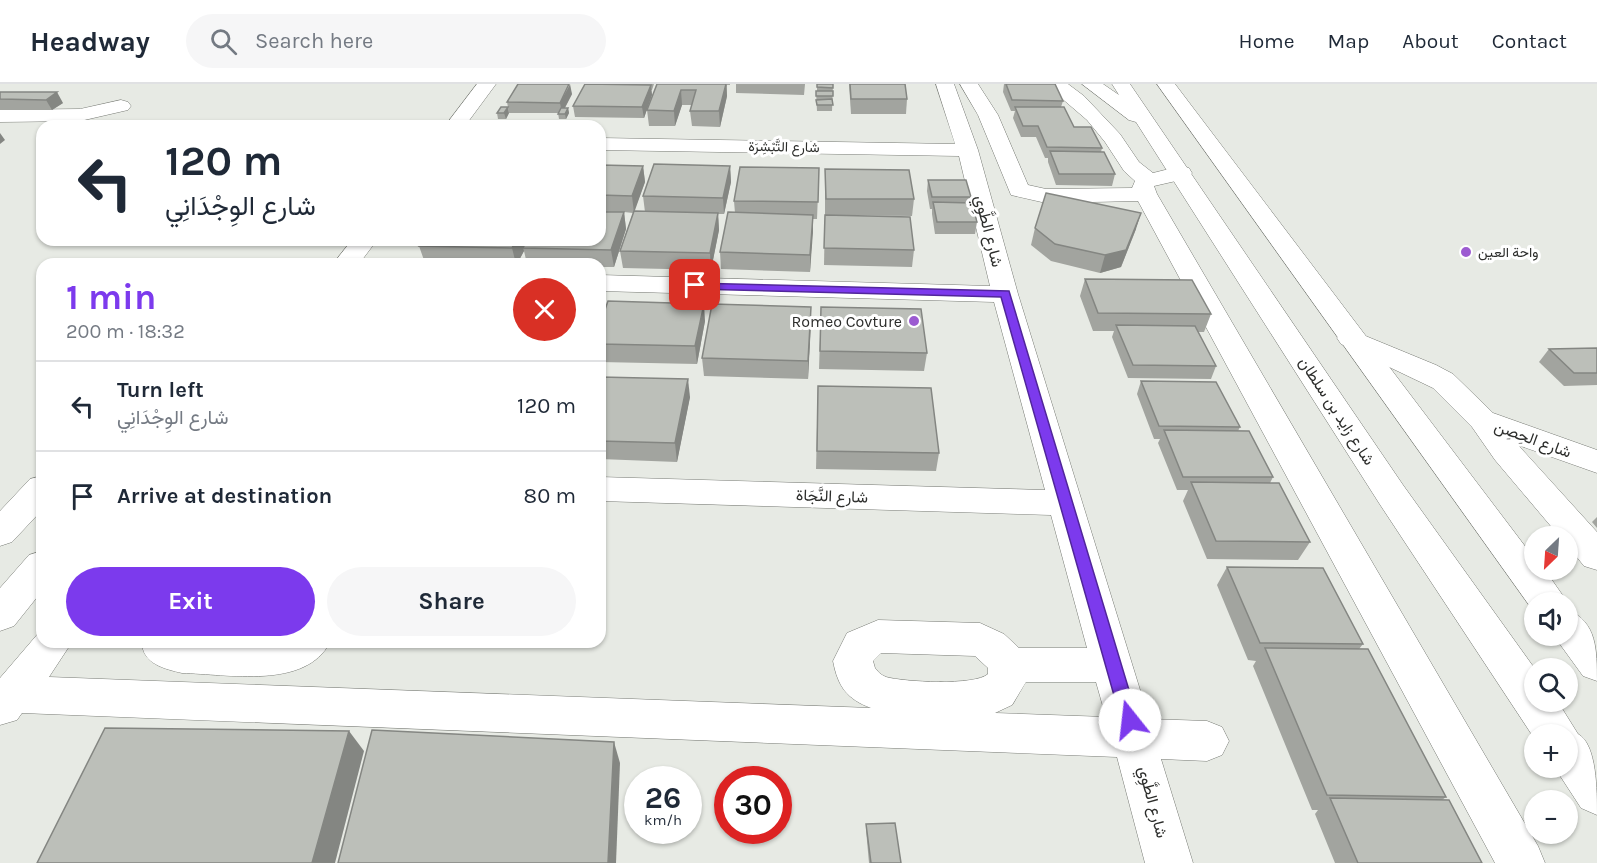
<!DOCTYPE html>
<meta charset="utf-8">
<style>
body{margin:0;font-family:Karla,Vazirmatn,sans-serif;background:#f6f6f7;color:#1f2937;height:100vh;display:flex;flex-direction:column;font-size:22px;white-space:nowrap}
*{box-sizing:border-box;margin:0}
p{font-size:20px;color:#747a83}
.icon{flex:none;width:33px;height:33px;fill:none;stroke:currentColor;stroke-width:2;stroke-linecap:round;stroke-linejoin:round}
.map{position:relative;flex:1;overflow:hidden}
.panel{position:absolute;left:36px;top:174px;width:570px;height:390px;display:flex;flex-direction:column;background:#fff;border-radius:18px;box-shadow:0 2px 4px #0004}
.panel>*{flex:none}
.guide{position:absolute;left:36px;top:36px;width:570px;height:126px;border-radius:18px;box-shadow:0 2px 4px #0004;background:#fff;color:#1f2937;overflow:hidden}
.needle{width:39px;rotate:205deg}
.controls{position:absolute;left:1524px;top:442px;display:grid;gap:12px}
.controls a{display:grid;place-items:center;width:54px;height:54px;border-radius:50%;background:#fff;box-shadow:0 2px 4px #0004;font-size:30px}
.speed{position:absolute;left:624px;top:682px;display:flex;gap:12px;font-size:30px;font-weight:700;text-align:center}
.speed>*{display:grid;place-content:center;width:78px;height:78px;border-radius:50%;background:#fff;box-shadow:0 2px 4px #0004;line-height:1}
.speed small{font-size:15px;font-weight:400}
.speed .limit{border:9px solid #d22;background:#fff;color:#111}
.pin{position:absolute;display:grid;place-items:center;width:51px;height:51px;color:#fff;margin:-26px;border-radius:12px;box-shadow:0 3px 9px #0006}
.me{position:absolute;width:66px;margin:-33px;rotate:344deg;stroke-linejoin:round;filter:drop-shadow(0 0 4px #0008)}
.turn{display:flex;align-items:center;gap:21px;height:126px;padding:0 30px;font-size:27px}
.turn .icon{width:78px;height:78px;stroke-width:2.5}
.turn b{display:block;font-size:42px;line-height:51px}
.round{display:grid;place-items:center;flex:none;width:63px;height:63px;border-radius:32px;background:#f6f6f7}
.headline{display:flex;align-items:center;justify-content:space-between;height:102px;padding:0 30px}
h1{font-size:36px;font-weight:700;line-height:45px;color:#7c3aed}
.primary-button{display:flex;gap:12px;margin-top:auto;padding:12px 30px}
.primary-button a{flex:1;height:69px;border-radius:36px;background:#7c3aed;color:#fff;font-size:24px;font-weight:700;line-height:69px;text-align:center}
.primary-button a+a{background:#f6f6f7;color:#1f2937}
ul{padding:0;list-style:none}
li{display:flex;align-items:center;gap:18px;height:90px;padding:0 30px;border-top:2px solid #e0e1e3}
li div{flex:1}
li b{display:block;font-size:22px}
li em{font-style:normal}
header{display:flex;align-items:center;gap:36px;box-sizing:border-box;height:84px;padding:0 30px;background:#fff;border-bottom:2px solid #e0e1e3}
header strong{font-size:28px}
nav{display:flex;gap:33px;margin-inline-start:auto;font-size:21px}
.search{width:420px;height:54px;background:#f6f6f7;display:flex;align-items:center;gap:15px;box-sizing:border-box;padding:0 21px;border-radius:33px;color:#747a83;font-size:22px}
.map>svg:first-child{display:block}
</style>
<header>
<strong>Headway</strong>
<div class="search"><svg class="icon" aria-label="search" viewBox="0 0 24 24"><circle cx="10" cy="10" r="6"/><path d="M15 15l6 6"/></svg>Search here</div>
<nav><a>Home</a><a>Map</a><a>About</a><a>Contact</a></nav>
</header>
<div class="map">
<svg width="1597" height="779" viewBox="0 0 1597 779">
<rect width="100%" height="100%" fill="#e7eae4"/>
<g fill="none" stroke-linecap="round" stroke-linejoin="round">
<defs>
<g id="minor">
<path d="M477,0H496L465,42H445Z"/>
<path d="M936,0H954L978,66L1018,210L1149,635L1207,637L1222,643L1229,657L1222,671L1207,677L1161,675L1193,779H1145L1117,673L22,629L17,636L0,641V594L42,545V558H72L49,593L871,624C847,615 838,603 833,577L847,549L878,536L980,539L1004,550L1019,564H1087L1051,431L600,417V393L1045,406L994,218L600,207V191L990,202L959,72L600,66V54L955,60ZM881,569L975,572L988,584V590C975,602 904,598 886,593C881,591 878,588 875,584L873,577ZM1026,598H1096L1106,633L995,629L1012,621Z"/>
<path d="M960,0H978L998,31L1028,101L1046,105L1132,104L1135,97L1124,87L1105,58L1087,36L1045,0H1068L1084,12L1120,50L1139,78L1153,89L1181,82L1189,84L1192,89L1189,94L1154,102L1157,110L1538,762L1545,779H1495L1138,117L1046,119L1011,111L978,31Z"/>
<path d="M121,16L128,18L131,22L128,26L80,37L0,38V26L80,25Z"/>
<path d="M352,156H377L359,180H333Z"/>
<path d="M1351,246L1436,281L1453,290L1493,329L1597,366V389L1518,361L1597,448V486L1584,482L1568,462V453H1560L1495,376L1472,343L1433,304L1341,260L1337,254L1341,248Z"/>
<path d="M42,392V426L12,458L0,462V427L30,395Z"/>
<path d="M42,467V507L14,542L0,547V504L29,471Z"/>
<path d="M142,558H330C306,606 227,590 182,589C165,585 142,580 142,558Z"/>
</g>
<g id="highway">
<path d="M1082,0H1103L1119,11L1112,0H1130L1403,401L1535,585L1534,618H1558L1578,650C1597,660 1597,707 1597,731L1581,724L1555,684H1568V651H1534V654L1379,419L1136,38L1129,36Z"/>
<path d="M1157,0H1175L1534,474V486H1545L1568,519V520L1534,519V528Z"/>
<path d="M1568,526C1597,538 1597,566 1597,597L1583,592L1554,552H1568Z"/>
</g>
</defs>
<!-- minor casing -->
<use href="#minor" stroke="#777a74" stroke-width="1"/>
<!-- highway casing -->
<use href="#highway" stroke="#777a74" stroke-width="1"/>
<!-- minor -->
<use href="#minor" fill="#fff" fill-rule="evenodd"/>
<!-- highway -->
<use href="#highway" fill="#fff" fill-rule="evenodd"/>
</g>
<!-- wall -->
<g fill="#a2a49f">
<path d="M588,0H654L652,6H651L652,11L644,34L575,33L573,22Z"/>
<path d="M657,0H730V1H727V12L720,43L692,42L690,27L692,21H682L675,42H649L647,26Z"/>
<path d="M736,0H805L804,11L736,9Z"/>
<path d="M817,0H833L832,27H817L816,7H817Z"/>
<path d="M849,0H905L907,15L906,30H851Z"/>
<path d="M1004,0H1055L1063,17L1061,23L1074,43L1102,64L1101,68L1115,90L1112,102L1056,101L1048,78V74H1045L1036,53H1021L1013,34L1015,27H1011L1003,8Z"/>
<path d="M0,8L63,19L52,26H0Z"/>
<path d="M572,10L565,24H568L569,29L566,35H559L558,29H509L507,18Z"/>
<path d="M497,29H509L506,35H498Z"/>
<path d="M600,81L643,82L645,98L634,127L645,128L643,112L730,82L731,98L724,130H718L719,146L711,186L623,184L620,167L633,129L624,128L626,145L614,183H600V180H527L524,167L517,180L425,179L419,162L600,128Z"/>
<path d="M819,84L817,135H813L810,188L721,185L720,168L735,129L734,117Z"/>
<path d="M825,85L914,115L912,132L825,131Z"/>
<path d="M928,96L971,113L970,119L977,138L975,150H935L932,130V125H930L927,107Z"/>
<path d="M825,131L914,166L912,183L824,181Z"/>
<path d="M1035,144L1136,145L1121,183L1100,189L1051,177L1031,161Z"/>
<path d="M1085,195L1211,230L1204,248H1198L1216,282L1211,295L1128,294L1112,253L1114,247H1093L1080,212Z"/>
<path d="M811,223L808,295L704,292L702,274Z"/>
<path d="M821,223L927,269L924,287L819,285Z"/>
<path d="M705,237L697,280L600,278V240Z"/>
<path d="M1597,264V301L1564,302L1539,278L1549,265Z"/>
<path d="M600,293L690,313L677,378L600,375Z"/>
<path d="M1141,297L1240,343L1238,347L1273,393L1270,399L1310,458L1298,476L1207,475L1183,417L1188,406H1177L1158,359L1160,355H1154L1137,310Z"/>
<path d="M818,302L939,369L936,387L816,385Z"/>
<path d="M1597,433V444L1592,438Z"/>
<path d="M1227,483L1363,560L1359,565L1446,713L1442,716L1482,779H1335L1315,730L1318,726H1312L1253,582L1256,577L1248,576L1217,501Z"/>
<path d="M866,740L901,779H869L866,746Z"/>
</g>
<!-- shaded-wall -->
<g fill="#848682">
<path d="M570,0L572,10L562,29L560,19Z"/>
<path d="M726,0L727,12L720,43L719,27Z"/>
<path d="M651,1L652,11L644,34L642,23Z"/>
<path d="M681,6L682,21L675,42L674,27Z"/>
<path d="M57,8L63,19L52,26L46,16Z"/>
<path d="M508,23L509,29L506,35L504,29Z"/>
<path d="M568,24L569,29L566,35L565,30Z"/>
<path d="M0,49L5,56L0,60Z"/>
<path d="M643,82L645,98L634,129L632,112Z"/>
<path d="M730,82L731,98L724,130L723,114Z"/>
<path d="M624,128L626,145L614,183L611,166Z"/>
<path d="M718,129L719,146L711,186L710,169Z"/>
<path d="M1141,129L1136,145L1121,183L1100,189L1105,171Z"/>
<path d="M813,131V148L810,188V171Z"/>
<path d="M516,156H529L523,164L524,167L517,180H516L512,164Z"/>
<path d="M704,220L705,237L697,280L695,262Z"/>
<path d="M811,223V240L808,295V277Z"/>
<path d="M688,295L690,313L677,378L675,359Z"/>
<path d="M349,647L364,667L335,779H312Z"/>
<path d="M614,658L620,679L616,779H608Z"/>
</g>
<!-- building -->
<g fill="#bcbfb9" stroke="#848682" stroke-width="1.5">
<path d="M518,0H569L560,19L507,18Z"/>
<path d="M585,0L651,1L642,23L573,22Z"/>
<path d="M657,0H726L719,27H690L696,6H681L674,27L647,26Z"/>
<path d="M817,0H833V4L817,3Z"/>
<path d="M850,0H905L907,15H851Z"/>
<path d="M1006,0H1055L1063,17L1012,16Z"/>
<rect x="816" y="7" width="17" height="5"/>
<path d="M0,8H57L46,16L0,15Z"/>
<path d="M832,15L833,21H817L816,16Z"/>
<path d="M501,23H508L504,29H497Z"/>
<path d="M1015,23H1064L1074,43H1091L1102,64L1047,63L1038,42H1023Z"/>
<path d="M561,24H568L565,30H558Z"/>
<path d="M1050,67L1104,68L1115,90H1059Z"/>
<path d="M654,80L730,82L723,114L643,112Z"/>
<path d="M600,81L643,82L632,112L600,111Z"/>
<path d="M740,83L819,84L818,118L734,117Z"/>
<path d="M825,85L909,86L914,115H826Z"/>
<path d="M928,96H966L971,113H932Z"/>
<path d="M1046,109L1141,129L1126,166L1105,171L1055,160L1035,144Z"/>
<path d="M933,118L972,119L977,138H937Z"/>
<path d="M634,127L718,129L710,169L620,167Z"/>
<path d="M600,128H624L611,166L523,164L527,156H600Z"/>
<path d="M728,128L813,131L810,171L720,168Z"/>
<path d="M825,131L910,133L914,166L824,164Z"/>
<path d="M423,156H516L512,164L419,162Z"/>
<path d="M1085,195L1192,196L1211,230L1098,229Z"/>
<path d="M608,217L704,220L695,262L600,260V240Z"/>
<path d="M712,220L811,223L808,277L702,274Z"/>
<path d="M821,223L921,225L927,269L820,267Z"/>
<path d="M1116,241L1195,242L1216,282L1133,281Z"/>
<path d="M1597,264V289H1574L1549,265Z"/>
<path d="M600,293L688,295L675,359L600,357Z"/>
<path d="M1141,297L1216,298L1240,343L1159,342Z"/>
<path d="M818,302L931,304L939,369L817,367Z"/>
<path d="M1164,346L1249,347L1273,393H1183Z"/>
<path d="M1191,398L1279,399L1310,458L1216,457Z"/>
<path d="M1227,483L1323,484L1363,560L1260,559Z"/>
<path d="M1265,564L1368,565L1446,713L1327,711Z"/>
<path d="M105,644L349,647L312,779H37Z"/>
<path d="M372,646L614,658L608,779H338Z"/>
<path d="M1330,714L1449,716L1482,779H1358Z"/>
<path d="M895,739L901,779H871L866,740Z"/>
</g>
<!-- route -->
<path fill="#7c3aed" stroke="#51269a" stroke-width="1.5" d="M692,199L1009,207L1138,636L1136,642L1130,644L1123,642L1121,636L1001,213L695,205L690,201Z"/>
<!-- markers -->
<g fill="#9c5bd1" stroke="#fff" stroke-width="2">
<circle cx="1466" cy="168" r="6"/>
<circle cx="914" cy="237" r="6"/>
</g>
<g text-anchor="middle" dominant-baseline="central" stroke-width="6" stroke-linejoin="round" paint-order="stroke">
<!-- far-street labels -->
<g font-size="14" fill="#2c2d2b" stroke="#fff">
<text transform="translate(784 63) rotate(1)">شارع التَّبْشِرَة</text>
</g>
<!-- far-poi labels -->
<g font-size="14" fill="#2c2d2b" stroke="#fff" text-anchor="start">
<text x="1478" y="168">واحة العين</text>
</g>
<!-- street labels -->
<g font-size="16" fill="#2c2d2b" stroke="#fff">
<text transform="translate(989 147) rotate(76)">شارع الطَّوِي</text>
<text transform="translate(1337 327) rotate(57)">شارع زايد بن سلطان</text>
<text transform="translate(1533 355) rotate(20)">شارع الحِصِن</text>
<text transform="translate(832 412) rotate(2)">شارع النَّجَاة</text>
<text transform="translate(1153 718) rotate(75)">شارع الطَّوِي</text>
</g>
<!-- poi labels -->
<g font-size="16" fill="#2c2d2b" stroke="#fff" text-anchor="end">
<text x="902" y="237">Romeo Covture</text>
</g>
</g>
</svg>
<div class="controls">
<a><svg class="needle" viewBox="-14 -14 28 28"><path d="M0-13l5 13h-10z" fill="#e53935"/><path d="M0 13l5-13h-10z" fill="#747a83"/></svg></a>
<a><svg class="icon" aria-label="sound" viewBox="0 0 24 24"><path d="M4 9h4l5-4v14l-5-4H4zM17 9q2 3 0 6"/></svg></a>
<a><svg class="icon" aria-label="search" viewBox="0 0 24 24"><circle cx="10" cy="10" r="6"/><path d="M15 15l6 6"/></svg></a>
<a>+</a>
<a>−</a>
</div>
<div class="speed"><div>26<small>km/h</small></div><div class="limit">30</div></div>
<div class="pin" style="left:695px;top:201px;background:#d93025"><svg class="icon" aria-label="arrive" viewBox="0 0 24 24"><path d="M6 21V4h12l-3 4 3 4H6"/></svg></div>
<svg class="me" style="left:1130px;top:636px" viewBox="-20 -20 40 40"><circle r="19" fill="#fff"/><path d="M0-13L10 11 0 6-10 11z" fill="#7c3aed"/></svg>
<div class="guide">
<div class="turn"><svg class="icon" aria-label="left" viewBox="0 0 24 24"><path d="M17 20v-9H6M10 6l-5 5 5 5"/></svg><div><b>120 m</b>شارع الوِجْدَانِي</div></div>
</div>
<section class="panel">
<div class="headline"><div><h1>1 min</h1><p>200 m · 18:32</p></div><a class="round" style="background:#d93025;color:#fff"><svg class="icon" aria-label="close" viewBox="0 0 24 24"><path d="M6 6l12 12M18 6L6 18"/></svg></a></div>
<ul>
<li><svg class="icon" aria-label="left" viewBox="0 0 24 24"><path d="M17 20v-9H6M10 6l-5 5 5 5"/></svg><div><b>Turn left</b><p>شارع الوِجْدَانِي</p></div><em>120 m</em></li>
<li><svg class="icon" aria-label="arrive" viewBox="0 0 24 24"><path d="M6 21V4h12l-3 4 3 4H6"/></svg><div><b>Arrive at destination</b></div><em>80 m</em></li>
</ul>
<div class="primary-button"><a>Exit</a><a>Share</a></div>
</section>
</div>
